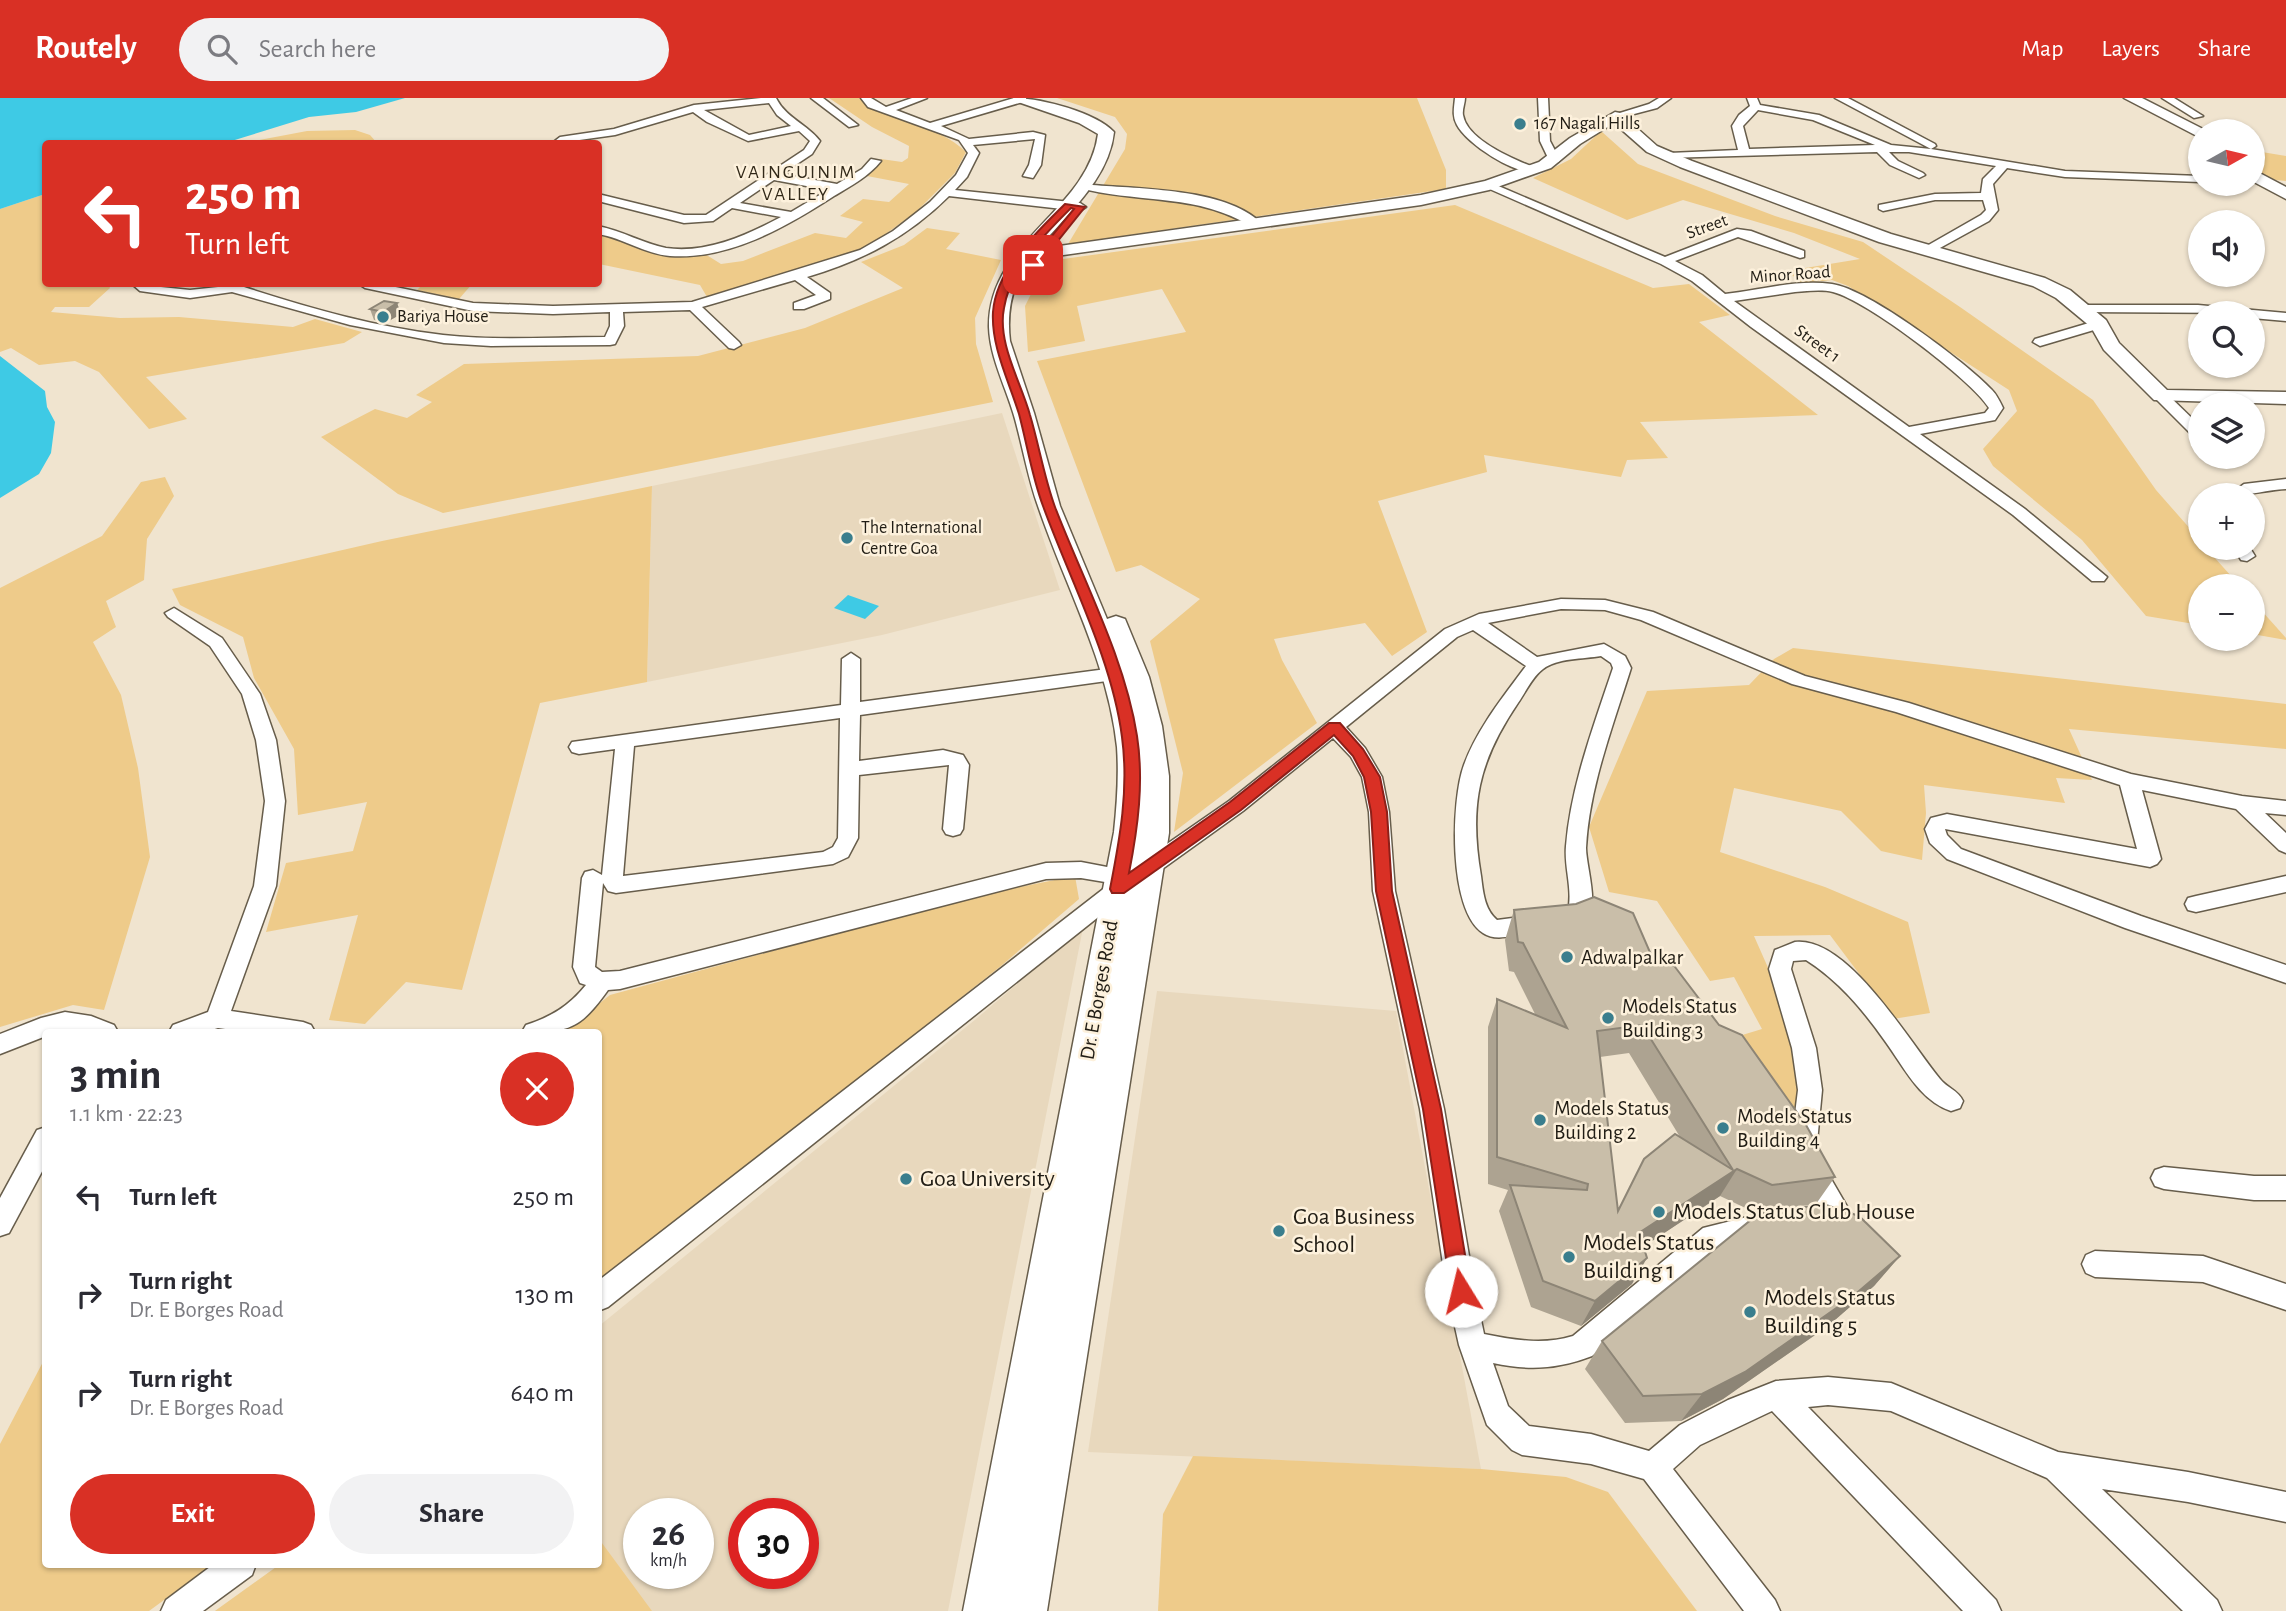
<!DOCTYPE html>
<meta charset="utf-8">
<style>
body{margin:0;font-family:"Alegreya Sans",sans-serif;background:#f2f2f3;color:#2b2b33;height:100vh;display:flex;flex-direction:column;font-size:26px;white-space:nowrap}
*{box-sizing:border-box;margin:0}
p{font-size:23px;color:#7c7c81}
.icon{flex:none;width:38px;height:38px;fill:none;stroke:currentColor;stroke-width:2;stroke-linecap:round;stroke-linejoin:round}
.map{position:relative;flex:1;overflow:hidden}
.sheet{position:absolute;left:42px;top:931px;width:560px;height:539px;display:flex;flex-direction:column;background:#fff;border-radius:7px;box-shadow:0 2px 5px #0004}
.sheet>*{flex:none}
.guide{position:absolute;left:42px;top:42px;width:560px;height:147px;border-radius:7px;box-shadow:0 2px 5px #0004;background:#d93025;color:#fff;overflow:hidden}
.needle{width:46px;rotate:82deg}
.tools{position:absolute;left:2188px;top:21px;display:grid;gap:14px}
.tools a{display:grid;place-items:center;width:77px;height:77px;border-radius:50%;background:#fff;box-shadow:0 2px 5px #0004;font-size:35px}
.speed{position:absolute;left:623px;top:1400px;display:flex;gap:14px;font-size:35px;font-weight:700;text-align:center}
.speed>*{display:grid;place-content:center;width:91px;height:91px;border-radius:50%;background:#fff;box-shadow:0 2px 5px #0004;line-height:1}
.speed small{font-size:18px;font-weight:400}
.speed .limit{border:10px solid #d22;background:#fff;color:#111}
.pin{position:absolute;display:grid;place-items:center;width:60px;height:60px;color:#fff;margin:-30px;border-radius:14px;box-shadow:0 4px 10px #0006}
.me{position:absolute;width:77px;margin:-38px;rotate:351deg;stroke-linejoin:round;filter:drop-shadow(0 0 5px #0008)}
.turn{display:flex;align-items:center;gap:24px;height:147px;padding:0 28px;font-size:32px}
.turn .icon{width:91px;height:91px;stroke-width:2.5}
.turn b{display:block;font-size:49px;line-height:60px}
.round{display:grid;place-items:center;flex:none;width:74px;height:74px;border-radius:37px;background:#f2f2f3}
.summary{display:flex;align-items:center;justify-content:space-between;height:119px;padding:0 28px}
h1{font-size:42px;font-weight:600;line-height:52px}
.button{display:flex;gap:14px;margin-top:auto;padding:14px 28px}
.button a{flex:1;height:80px;border-radius:42px;background:#d93025;color:#fff;font-size:28px;font-weight:600;line-height:80px;text-align:center}
.button a+a{background:#f2f2f3;color:#2b2b33}
ul{padding:0;list-style:none}
li{display:flex;align-items:center;gap:21px;height:98px;padding:0 28px}
li div{flex:1}
li b{display:block;font-size:26px}
li em{font-style:normal}
header{display:flex;align-items:center;gap:42px;box-sizing:border-box;height:98px;padding:0 35px;background:#d93025;color:#fff}
header strong{font-size:33px}
nav{display:flex;gap:38px;margin-inline-start:auto;font-size:24px}
.search{width:490px;height:63px;background:#f2f2f3;display:flex;align-items:center;gap:18px;box-sizing:border-box;padding:0 24px;border-radius:38px;color:#7c7c81;font-size:26px}
.map>svg:first-child{display:block}
</style>
<header>
<strong>Routely</strong>
<div class="search"><svg class="icon" aria-label="search" viewBox="0 0 24 24"><circle cx="10" cy="10" r="6"/><path d="M15 15l6 6"/></svg>Search here</div>
<nav><a>Map</a><a>Layers</a><a>Share</a></nav>
</header>
<div class="map">
<svg width="2286" height="1513" viewBox="0 0 2286 1513">
<rect width="100%" height="100%" fill="#f0e4cf"/>
<!-- built -->
<g fill="#e8d8bd" fill-rule="evenodd">
<path d="M1002,315L1060,492L882,537L647,584L652,388Z"/>
<path d="M1083,830L948,1513H215L279,1467L598,1466L599,1228L976,921ZM639,1416H698V1475H639ZM744,1416H803V1475H744Z"/>
<path d="M1157,893L1396,913L1481,1371L1088,1354Z"/>
</g>
<!-- green -->
<g fill="#eecb8a">
<path d="M829,0H859C891,26 937,25 966,54L955,75L916,114L869,148L779,180L707,199L700,187L599,166V136L668,156H705L721,166L743,163L815,135L846,140L863,124L840,118L863,101L889,104L909,86L867,78L881,61L902,64L908,60L909,48L872,29Z"/>
<path d="M1057,0H1417L1446,72V91L1068,146L1125,51L1127,36L1115,19Z"/>
<path d="M355,32L370,37L377,45H244L307,33Z"/>
<path d="M1601,33L1638,66L1775,118L1863,144L1960,209L2093,302L2156,392L2200,442V450H2206L2240,488H2200V527L2146,518L2082,442L1993,368L1983,351L2017,313L2009,292L1848,188L1832,182L1802,185L1787,173L1860,161L1794,135L1683,102L1627,122L1533,80L1571,61Z"/>
<path d="M2252,47L2262,54L2286,58V83L2266,81L2252,69Z"/>
<path d="M45,96L46,186H108L110,190L89,209H55L51,214L120,220L179,219L293,229L315,221L362,234L344,245L146,279L187,321L149,331L99,274L75,263L39,267L11,250L0,254V111Z"/>
<path d="M1455,107L1653,190L1689,186L1730,217L1699,224L1818,317L1640,324L1668,360L1627,362L1621,379L1484,357L1487,374L1378,403L1427,534L1392,558L1365,525L1274,541L1282,562L1317,625L1174,734L1183,675L1150,543L1200,501L1141,467L1116,474L1037,263L1186,234L1162,191L1077,208L1085,243L1028,254L1025,208L1045,168L1063,161Z"/>
<path d="M927,130L960,135L946,151L1001,162L975,220L976,246L993,304L443,415L398,396L321,339L375,311L407,320L432,304L416,297L464,266L698,258L805,230L903,190L861,164L904,147Z"/>
<path d="M423,186H472L459,201L417,192Z"/>
<path d="M165,379L174,398L147,441L144,482L106,503L116,529L93,544L121,597L138,670L150,759L104,912L73,907L0,929V490L102,438L141,384Z"/>
<path d="M652,388L647,584L540,605L462,892L406,884L365,926L329,922L358,817L266,834L286,765L353,753L367,704L298,717L294,651L254,580L243,539L180,507L172,491L382,443Z"/>
<path d="M2252,502L2286,540V542L2252,536Z"/>
<path d="M1793,550L2286,606V651L2069,631L2092,682L2056,680L2065,705L1924,687L1926,715L1922,762L1881,753L1841,713L1734,690L1720,754L1825,789L1908,824L1930,915L1893,921L1830,837L1754,838L1789,917L1804,990L1783,1045L1716,945L1762,931L1734,879L1710,883L1657,803L1609,794L1589,729L1647,593L1749,587L1774,561Z"/>
<path d="M1075,778L1079,801L1001,868L599,1186L598,934H563L610,897L975,798Z"/>
<path d="M45,1260L46,1466L212,1467L149,1513H0V1346Z"/>
<path d="M1193,1358L1481,1371L1566,1379L1608,1394L1697,1513H1158L1163,1416Z"/>
<path d="M599,1441L652,1513H215L279,1467L598,1466Z"/>
</g>
<!-- water -->
<g fill="#3ecae5">
<path d="M0,0H405L356,14L309,19L225,45L46,46L45,96L0,111Z"/>
<path d="M0,258L45,293L47,309L55,324L51,355L39,376L0,400Z"/>
<path d="M848,497L879,508L865,521L834,510Z"/>
</g>
<g fill="none" stroke-linecap="round" stroke-linejoin="round">
<defs>
<g id="street">
<path d="M761,0H776C786,20 807,26 820,43L812,56L782,76L837,86L862,71L871,61L881,63C868,79 851,88 834,98C786,129 729,162 670,158C645,156 623,140 598,136V128C623,133 644,146 666,150C706,156 747,137 781,119L732,110L713,123L684,125L598,103V96L684,117H706L804,52L810,43L799,33L748,43L707,24L693,14L615,37L551,46L560,39L614,31L694,7ZM769,5L777,17L791,28L749,37L704,12ZM774,82L828,92L791,114L740,105Z"/>
<path d="M811,0H823L858,27L849,29Z"/>
<path d="M861,0H871L886,9L912,0H927L896,12L930,25L1014,0H1026V3L941,28L969,41L1033,34L1045,37L1041,67L1033,80L1023,78L1029,67L1035,41L973,47L979,55L967,79L955,92L1080,105L1086,109L1080,113L949,98C908,139 862,163 807,179L830,195V201L804,211H794V205L816,197L795,182L702,209L739,244L741,247L734,251L729,250L690,212L623,214L624,228L615,246L610,247L491,248L444,245L350,227L232,194L190,200L140,193L132,186L190,192L246,186L244,189C309,210 375,229 443,237C497,243 551,239 605,239L610,228V214L553,216L473,213L365,190L359,186H381L473,205L553,208L692,204L860,152L893,133L930,104L956,77L968,55L959,42L868,9Z"/>
<path d="M1455,0H1465C1465,5 1462,12 1463,17C1467,42 1515,62 1536,70V74C1515,77 1467,46 1457,27C1452,18 1454,10 1455,0Z"/>
<path d="M1538,0H1548L1550,43L1560,62L1558,64H1550L1540,43Z"/>
<path d="M1659,0H1671L1657,10L1615,21L1610,18L1649,6Z"/>
<path d="M1747,0H1757L1760,7L1819,17L1891,47L1931,51L1835,0H1848L1935,46L1936,48L1931,51L2065,73L2200,78V84L2065,79L2007,70L1993,86L1998,112L1989,123L1929,156L1925,155V149L1981,117L1986,112L1983,102H1935L1883,113L1879,111V107L1935,96L1981,95L1983,81L1996,68L1909,54H1889L1898,63L1923,75L1925,77L1919,80L1890,67L1877,54L1665,60V56L1669,55L1738,52L1732,28L1739,17L1750,8ZM1758,12L1813,22L1875,47L1749,51L1743,28Z"/>
<path d="M2162,0H2174L2203,18L2194,20Z"/>
<path d="M1489,84L1665,159L1737,131L1751,133L1804,153V159L1800,160L1738,139L1675,163L1702,177L1725,196C1760,192 1797,181 1832,186C1868,191 1966,264 1992,292C1997,297 2000,304 2003,310L1995,322L1920,336L2025,411L2107,479L2104,483H2092L2013,417L1751,229L1692,183L1661,166L1485,89L1483,87ZM1795,194C1808,193 1821,191 1833,194C1866,202 1972,282 1989,310L1985,315L1909,329L1734,203Z"/>
<path d="M1092,87C1140,91 1225,90 1261,125L1251,128C1196,96 1146,105 1088,92L1086,90Z"/>
<path d="M2084,207H2198L2286,215V223L2252,220V215L2079,214V208Z"/>
<path d="M2099,222L2104,223V229L2040,248L2033,244L2035,241Z"/>
<path d="M2161,294L2166,295L2200,328V341L2195,340L2156,301L2154,298L2156,295Z"/>
<path d="M2286,381V391C2266,392 2248,398 2229,397L2244,386Z"/>
<path d="M2234,450H2250L2255,458L2247,463L2241,462Z"/>
<path d="M1561,501L1605,502L1653,514L1805,578L1909,605L2131,676L2242,698L2286,703V717L2265,715L2286,735V755L2279,752L2236,711L2142,692L2161,761L2157,766L2150,769L1945,731L1947,737L1961,751L2141,818L2286,867V885L2125,830L1947,761L1930,745L1925,731L1931,720L1947,716L2137,751L2120,687L1896,614L1792,586L1641,522L1605,512L1561,511L1488,525L1537,559L1604,546L1625,558L1631,570C1613,628 1589,689 1586,750C1586,768 1600,810 1586,823C1573,836 1541,834 1524,836C1511,838 1494,843 1483,835C1448,813 1451,702 1464,667C1477,631 1503,599 1526,568L1473,532L1457,539L1346,629L1365,650L1382,679L1389,714L1395,793L1444,1011L1475,1193L1484,1236C1514,1242 1544,1247 1573,1238L1703,1130L1767,1114L1776,1117L1780,1126L1776,1135L1719,1149L1592,1258C1558,1271 1529,1273 1493,1265L1508,1308L1529,1328L1591,1336L1649,1353L1680,1327L1728,1302L1776,1283L1828,1279L1891,1285L2058,1354L2188,1374L2286,1394V1424L2188,1404L2102,1391L2217,1502L2222,1513H2183L2047,1380L1891,1313L1828,1307L1808,1309L1996,1502L2001,1513H1963L1772,1313L1700,1347L1673,1371L1775,1502L1780,1513H1744L1644,1381L1591,1366L1522,1357L1512,1352L1487,1327L1459,1247L1447,1193L1420,1011L1373,793L1369,714L1362,679L1351,659L1333,640L1243,713L1126,797L608,1209L598,1213V1183L1111,785L1081,780L1046,781L620,891L608,892C579,932 570,934 522,934L526,927C551,919 569,908 586,887L580,885L573,869L582,780L585,774L593,772L602,777L615,651L579,656L572,654L569,649L572,644L841,607L842,561L851,555L860,561V604L1114,570L1123,576L1114,582L860,617L859,663L943,652L963,657L969,667L963,731L960,736L953,738L946,736L943,731L949,667L859,677L858,740L848,759L833,766L616,795L608,793L603,785L595,869L602,874L620,873L1046,765L1081,764L1128,773L1229,703L1445,531L1479,516ZM1601,558L1611,565L1613,570C1594,627 1571,687 1566,748C1564,770 1573,791 1568,813L1497,822C1484,811 1483,793 1481,778C1469,708 1478,664 1518,605C1525,595 1533,578 1543,571C1557,560 1584,561 1601,558ZM840,620L838,740L833,749L823,754L623,778L634,648Z"/>
<path d="M174,510L222,540L260,596L276,642L285,703L276,788L231,913L303,924L311,927L315,934H247L218,930L205,934H169L173,927L208,914L254,788L265,703L256,642L242,596L210,548L168,519L165,515Z"/>
<path d="M2286,778V794L2196,814L2188,812L2185,806L2188,800L2196,798Z"/>
<path d="M1795,844C1848,838 1910,945 1940,981C1947,990 1958,992 1963,1003L1960,1010L1951,1013C1919,1002 1904,969 1885,943C1863,912 1839,883 1806,862L1793,863L1791,871L1816,950L1822,992L1816,1055L1852,1117L1848,1125L1819,1132L1810,1128L1806,1120L1810,1112L1820,1108L1790,1056L1798,992L1792,950L1769,871L1775,852Z"/>
<path d="M65,914L91,918L114,927L118,934H46V938L0,956V936L41,920Z"/>
<path d="M46,1029V1066L9,1135L0,1138V1100L37,1032Z"/>
<path d="M2164,1069L2254,1078H2286V1102H2254L2164,1091L2155,1088L2151,1080L2155,1072Z"/>
<path d="M2095,1153L2203,1158L2286,1186V1212L2203,1184L2095,1179L2086,1175L2082,1166L2086,1157Z"/>
<path d="M214,1466H256L252,1477L203,1513H161L166,1502Z"/>
</g>
<g id="secondary">
<path d="M1013,0C1040,0 1095,14 1114,34C1109,81 1067,116 1038,151L1421,97L1485,83L1539,64L1570,40L1615,14L1620,15L1657,48L1692,63L1891,136L2045,180L2070,192L2106,222L2119,245L2167,292L2286,294V306L2154,302L2104,252L2091,229L2056,200L2033,188L1879,144L1680,69L1647,54L1614,25L1580,46L1551,70L1489,92L1421,107L1042,160L1034,156C1013,182 1006,210 1010,243L1034,315L1060,408L1107,521L1116,518L1125,521L1149,579L1162,628L1169,678V735L1047,1513H963L1114,734C1117,706 1119,678 1117,649C1108,564 1065,488 1038,408C1028,380 1023,350 1015,321C1007,291 990,261 989,229C988,143 1088,113 1098,36L1079,25L1015,3Z"/>
<path d="M2124,0H2142L2207,33H2200V38L2195,37Z"/>
<path d="M2252,71L2286,89V101L2252,83Z"/>
</g>
</defs>
<!-- street casing -->
<use href="#street" stroke="#675d4b" stroke-width="3"/>
<!-- secondary casing -->
<use href="#secondary" stroke="#675d4b" stroke-width="3"/>
<!-- street -->
<use href="#street" fill="#fff" fill-rule="evenodd"/>
<!-- secondary -->
<use href="#secondary" fill="#fff" fill-rule="evenodd"/>
</g>
<!-- wall -->
<g fill="#ada391" fill-rule="evenodd">
<path d="M397,205L401,216L387,224L374,222L370,211Z"/>
<path d="M1514,812L1652,859L1835,1079L1816,1106L1754,1114L1720,1098L1643,1149L1632,1186L1581,1228L1531,1209L1499,1113L1508,1092L1488,1086V929L1497,901L1535,916L1514,874L1509,873L1505,842ZM1629,955L1680,1039L1644,1061L1618,1112L1600,959Z"/>
<path d="M1900,1158L1874,1188L1828,1228L1723,1301L1681,1323L1625,1325L1585,1271L1602,1243Z"/>
</g>
<!-- shaded-wall -->
<g fill="#8d8576">
<path d="M397,205L401,216L387,224L383,214Z"/>
<path d="M1737,1071L1720,1098L1625,1161L1639,1135Z"/>
<path d="M1900,1158L1874,1188L1828,1228L1723,1301L1681,1323L1702,1296Z"/>
<path d="M1647,1160L1632,1186L1581,1228L1595,1203Z"/>
</g>
<!-- building -->
<g fill="#c9bea9" stroke="#8d8576" stroke-width="2" fill-rule="evenodd">
<path d="M384,203L397,205L383,214L370,211Z"/>
<path d="M1594,799L1633,815L1652,859L1672,865L1719,927L1742,937L1806,1027L1835,1079L1772,1087L1737,1071L1639,1135L1647,1160L1595,1203L1543,1183L1510,1087L1587,1092L1588,1086L1497,1059V901L1567,930L1523,845L1518,844L1514,812L1576,806ZM1642,927L1733,1072L1675,1036L1644,1061L1618,1113L1597,933Z"/>
<path d="M1826,1107L1859,1118L1900,1158L1852,1199L1745,1274L1702,1296L1643,1298L1602,1243L1757,1117L1782,1111Z"/>
</g>
<!-- route -->
<path fill="#d93025" stroke="#8d1f18" stroke-width="2" d="M1065,106L1085,109L1037,169L1028,167L1074,111L1071,110C1043,138 1011,169 1004,210C997,245 1021,284 1030,317C1039,347 1044,379 1055,409C1083,482 1125,560 1137,638C1144,684 1138,729 1129,775L1230,704L1329,625H1340L1363,651L1380,679L1387,714L1392,793L1441,1011L1471,1193L1468,1200L1461,1203L1454,1200L1451,1193L1423,1011L1376,793L1371,714L1364,679L1353,658L1334,637L1241,712L1124,795H1112L1110,791C1120,740 1129,691 1122,639C1112,561 1070,482 1043,408C1032,379 1027,346 1019,316C1009,283 991,249 993,214C996,171 1037,134 1065,106Z"/>
<!-- markers -->
<g fill="#3a7e8d" stroke="#fdf1dc" stroke-width="2.5">
<circle cx="1520" cy="26" r="7"/>
<circle cx="383" cy="219" r="7"/>
<circle cx="847" cy="440" r="7"/>
<circle cx="1567" cy="859" r="7"/>
<circle cx="1608" cy="920" r="7"/>
<circle cx="1540" cy="1022" r="7"/>
<circle cx="1723" cy="1030" r="7"/>
<circle cx="906" cy="1081" r="7"/>
<circle cx="1659" cy="1114" r="7"/>
<circle cx="1279" cy="1133" r="7"/>
<circle cx="1569" cy="1159" r="7"/>
<circle cx="1750" cy="1214" r="7"/>
</g>
<g text-anchor="middle" dominant-baseline="central" stroke-width="5" stroke-linejoin="round" paint-order="stroke">
<!-- far-poi labels -->
<g font-size="18" fill="#211d15" stroke="#fdf1dc" text-anchor="start">
<text x="1534" y="26">167 Nagali Hills</text>
<text x="397" y="219">Bariya House</text>
<text x="861" y="430">The International<tspan x="861" dy="21">Centre Goa</tspan></text>
</g>
<!-- far-street labels -->
<g font-size="18" fill="#211d15" stroke="#fdf1dc">
<text transform="translate(1707 129) rotate(-20)">Street</text>
<text transform="translate(1790 177) rotate(-4)">Minor Road</text>
<text transform="translate(1817 246) rotate(36)">Street 1</text>
</g>
<!-- far-neighbourhood labels -->
<g font-size="19" letter-spacing="2" fill="#312818" stroke="#fdf1dc">
<text x="796" y="74">VAINGUINIM<tspan x="796" dy="22">VALLEY</tspan></text>
</g>
<!-- poi labels -->
<g font-size="21" fill="#211d15" stroke="#fdf1dc" text-anchor="start">
<text x="1581" y="859">Adwalpalkar</text>
<text x="1622" y="908">Models Status<tspan x="1622" dy="24">Building 3</tspan></text>
<text x="1554" y="1010">Models Status<tspan x="1554" dy="24">Building 2</tspan></text>
<text x="1737" y="1018">Models Status<tspan x="1737" dy="24">Building 4</tspan></text>
</g>
<!-- street labels -->
<g font-size="21" fill="#211d15" stroke="#fdf1dc">
<text transform="translate(1099 892) rotate(-80)">Dr. E Borges Road</text>
</g>
<!-- near-poi labels -->
<g font-size="24" fill="#211d15" stroke="#fdf1dc" text-anchor="start">
<text x="920" y="1081">Goa University</text>
<text x="1673" y="1114">Models Status Club House</text>
<text x="1293" y="1119">Goa Business<tspan x="1293" dy="28">School</tspan></text>
<text x="1583" y="1145">Models Status<tspan x="1583" dy="28">Building 1</tspan></text>
<text x="1764" y="1200">Models Status<tspan x="1764" dy="28">Building 5</tspan></text>
</g>
</g>
</svg>
<div class="tools">
<a><svg class="needle" viewBox="-14 -14 28 28"><path d="M0-13l5 13h-10z" fill="#e53935"/><path d="M0 13l5-13h-10z" fill="#7c7c81"/></svg></a>
<a><svg class="icon" aria-label="sound" viewBox="0 0 24 24"><path d="M4 9h4l5-4v14l-5-4H4zM17 9q2 3 0 6"/></svg></a>
<a><svg class="icon" aria-label="search" viewBox="0 0 24 24"><circle cx="10" cy="10" r="6"/><path d="M15 15l6 6"/></svg></a>
<a><svg class="icon" aria-label="layers" viewBox="0 0 24 24"><path d="M12 4l9 5-9 5-9-5zM3 14l9 5 9-5"/></svg></a>
<a>+</a>
<a>−</a>
</div>
<div class="speed"><div>26<small>km/h</small></div><div class="limit">30</div></div>
<div class="pin" style="left:1033px;top:167px;background:#d93025"><svg class="icon" aria-label="arrive" viewBox="0 0 24 24"><path d="M6 21V4h12l-3 4 3 4H6"/></svg></div>
<svg class="me" style="left:1461px;top:1193px" viewBox="-20 -20 40 40"><circle r="19" fill="#fff"/><path d="M0-13L10 11 0 6-10 11z" fill="#d93025"/></svg>
<div class="guide">
<div class="turn"><svg class="icon" aria-label="left" viewBox="0 0 24 24"><path d="M17 20v-9H6M10 6l-5 5 5 5"/></svg><div><b>250 m</b>Turn left</div></div>
</div>
<section class="sheet">
<div class="summary"><div><h1>3 min</h1><p>1.1 km · 22:23</p></div><a class="round" style="background:#d93025;color:#fff"><svg class="icon" aria-label="close" viewBox="0 0 24 24"><path d="M6 6l12 12M18 6L6 18"/></svg></a></div>
<ul>
<li><svg class="icon" aria-label="left" viewBox="0 0 24 24"><path d="M17 20v-9H6M10 6l-5 5 5 5"/></svg><div><b>Turn left</b></div><em>250 m</em></li>
<li><svg class="icon" aria-label="right" viewBox="0 0 24 24"><path d="M7 20v-9h11M14 6l5 5-5 5"/></svg><div><b>Turn right</b><p>Dr. E Borges Road</p></div><em>130 m</em></li>
<li><svg class="icon" aria-label="right" viewBox="0 0 24 24"><path d="M7 20v-9h11M14 6l5 5-5 5"/></svg><div><b>Turn right</b><p>Dr. E Borges Road</p></div><em>640 m</em></li>
</ul>
<div class="button"><a>Exit</a><a>Share</a></div>
</section>
</div>
